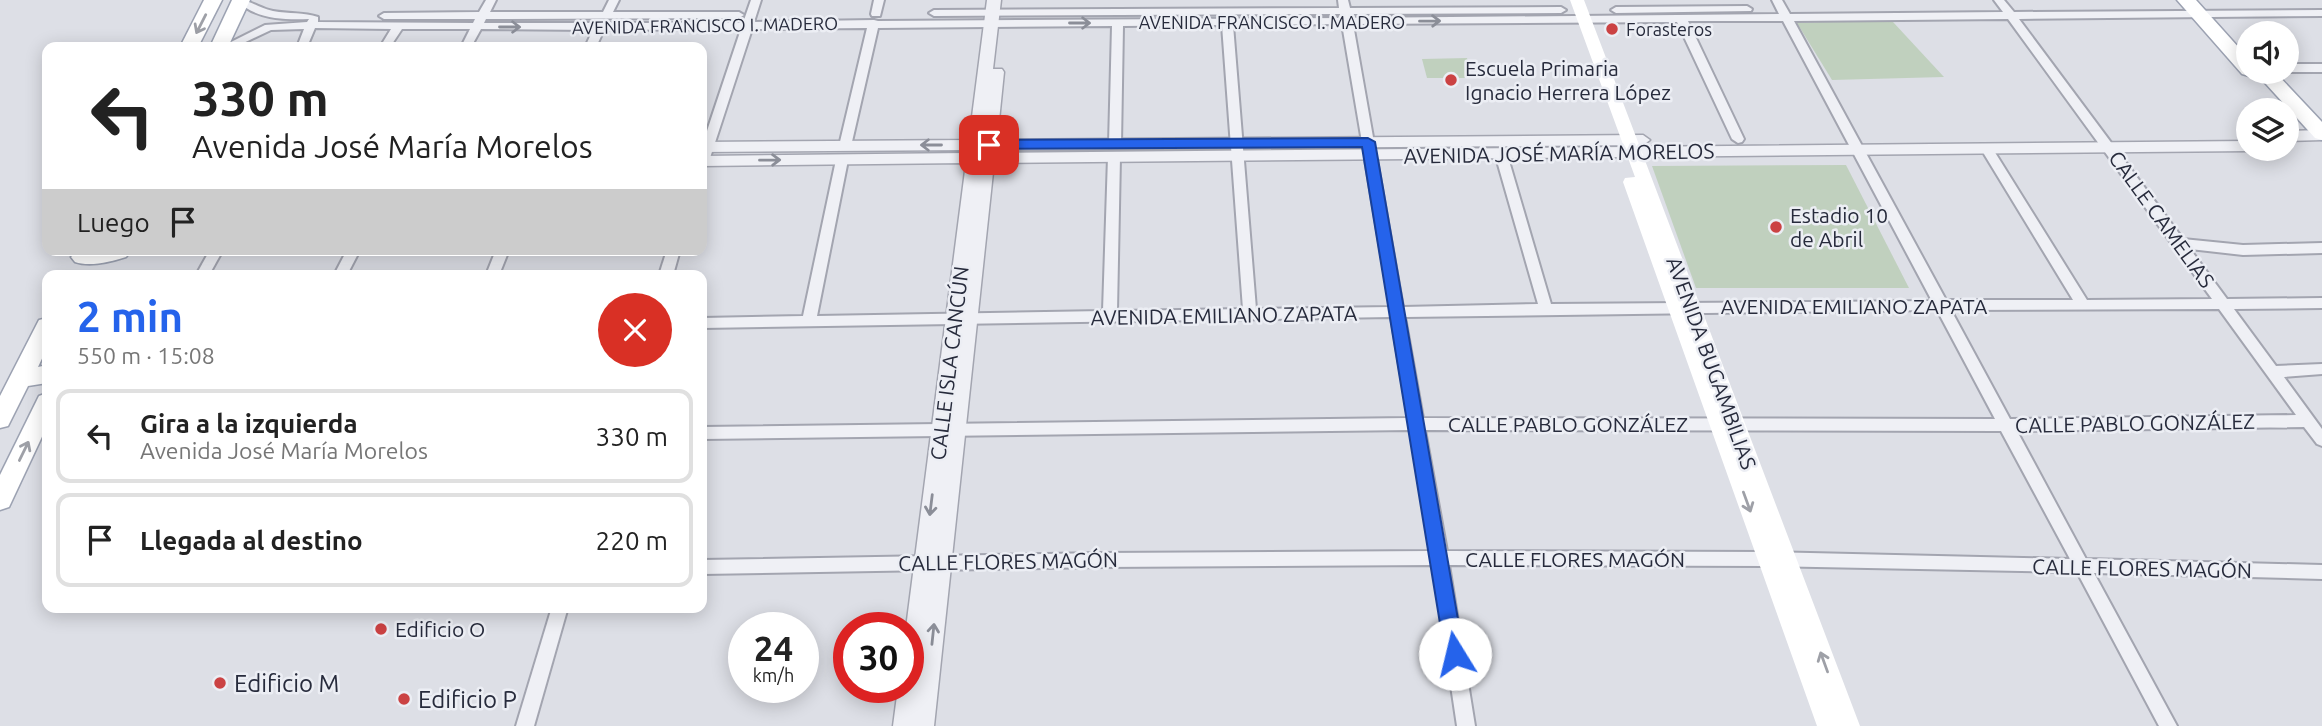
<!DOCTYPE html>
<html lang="es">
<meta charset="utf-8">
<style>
body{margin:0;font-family:Ubuntu,sans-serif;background:#f6f6f6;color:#222;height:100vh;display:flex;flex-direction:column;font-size:26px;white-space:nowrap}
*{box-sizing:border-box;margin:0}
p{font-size:23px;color:#767676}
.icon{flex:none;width:38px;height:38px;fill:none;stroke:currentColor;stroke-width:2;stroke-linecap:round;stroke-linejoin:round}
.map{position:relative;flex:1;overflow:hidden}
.details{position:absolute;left:42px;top:270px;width:665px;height:343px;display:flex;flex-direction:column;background:#fff;border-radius:14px;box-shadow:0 4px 18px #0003}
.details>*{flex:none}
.banner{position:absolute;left:42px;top:42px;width:665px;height:214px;border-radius:14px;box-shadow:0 4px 18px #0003;background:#fff;color:#222;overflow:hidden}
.controls{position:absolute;left:2236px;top:21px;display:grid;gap:14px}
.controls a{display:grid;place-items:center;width:63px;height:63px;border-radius:50%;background:#fff;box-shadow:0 4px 18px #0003;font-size:35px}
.speed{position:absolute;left:728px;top:612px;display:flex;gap:14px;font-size:35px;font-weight:700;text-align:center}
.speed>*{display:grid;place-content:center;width:91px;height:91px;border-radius:50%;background:#fff;box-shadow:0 4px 18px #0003;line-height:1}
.speed small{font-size:18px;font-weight:400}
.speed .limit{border:10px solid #d22;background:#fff;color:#111}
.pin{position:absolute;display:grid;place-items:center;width:60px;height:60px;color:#fff;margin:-30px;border-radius:14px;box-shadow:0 4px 10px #0006}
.me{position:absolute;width:77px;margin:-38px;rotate:351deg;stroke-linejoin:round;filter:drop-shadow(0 0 5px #0008)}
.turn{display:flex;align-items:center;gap:24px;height:147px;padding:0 35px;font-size:32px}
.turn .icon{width:91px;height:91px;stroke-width:2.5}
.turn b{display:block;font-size:49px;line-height:60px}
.then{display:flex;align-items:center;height:66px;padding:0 35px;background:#0003;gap:14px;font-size:26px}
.round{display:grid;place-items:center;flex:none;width:74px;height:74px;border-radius:37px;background:#f6f6f6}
.headline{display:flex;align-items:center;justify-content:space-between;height:119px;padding:0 35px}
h1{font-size:42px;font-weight:600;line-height:52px;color:#2563eb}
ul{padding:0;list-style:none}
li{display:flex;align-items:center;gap:21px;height:94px;margin:0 14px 10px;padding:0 21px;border:4px solid #e0e0e0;border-radius:14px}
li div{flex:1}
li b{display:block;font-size:26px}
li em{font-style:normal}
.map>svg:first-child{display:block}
</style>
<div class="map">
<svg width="2322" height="726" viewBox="0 0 2322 726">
<rect width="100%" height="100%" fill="#dddfe6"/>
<!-- green -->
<g fill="#c0d0be">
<path d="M1843,21L1893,22L1944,77L1832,80L1797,23Z"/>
<path d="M1467,58L1472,78H1427L1422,59Z"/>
<path d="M1846,165L1909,288H1696L1652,166Z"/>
</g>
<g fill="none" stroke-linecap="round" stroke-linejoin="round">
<defs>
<g id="minor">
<path d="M236,0C252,0 258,8 273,11C289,14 304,12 318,17V22L473,23L475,19H384L379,16L384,13L479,12L486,0H496L490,12H603L609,0H619L613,12H739L744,15L739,18L486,19L484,23H743L751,0H761L754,22L874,20L878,21L1341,18L1340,14L934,16L929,13L934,10L1339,8L1338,0H1348L1350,8L1561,7L1566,10L1561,13L1351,14V18L1779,14L1772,0H1782L1790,14L2003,12L1994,0H2004L2014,12L2322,10V16L2019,19L2183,239L2243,245L2322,243V253L2243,255L2190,249L2227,299L2322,298V308L2234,309L2276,366L2322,364V374L2284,377L2322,429V446L2317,444L2304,427L2017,431L2086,559L2322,565V579L2094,573L2177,726H2159L2077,572L1768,566L1449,565L1475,726H1457L1433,565L1102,567L702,574V560L1102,553L1431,551L1410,430L702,439V427L1408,418L1391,317L702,328V318L803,316L836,160L842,156L848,160L817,316L1103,311L1108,157L1114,153L1120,157L1117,311L1243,309L1222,25L1123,26L1121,144L1115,148L1109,144L1112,26L878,28L851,146L845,150L839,146L867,28L752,29L708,164L702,168V146L741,29L604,30L596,47H585L593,30L481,29L471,47H461L470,29H402L390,47H380L391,29L315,28L307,47H297L304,29L271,30L235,47H221L265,25L307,22L309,19C283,20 255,19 236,0ZM2008,19L2212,299L2087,300L1991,146L1987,145L1981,149L2073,300H1946L1794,21ZM1688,21H1783L1932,301L1551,304L1507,154L1501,150L1495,154L1538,304L1403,307L1353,24L1677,22L1732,139L1738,143L1742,142L1744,139ZM1342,24L1390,307L1256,309L1233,25ZM2219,309L2296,415L2010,419L1951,310ZM1937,310L1995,419L1423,418L1405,317ZM1425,430L2001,431L2070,559L1768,552L1447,551Z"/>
<path d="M874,0H884L880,16H872L871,14Z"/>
<path d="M1747,6L1752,9L1751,11L1616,13L1611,10L1616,7Z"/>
<rect x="2287" y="64" width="35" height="8"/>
<path d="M210,250H223L209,275H196Z"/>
<path d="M347,250H360L347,275H334Z"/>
<path d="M496,250H509L499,275H486Z"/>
<path d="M667,250H680L673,275H659Z"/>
<path d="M552,607H568L534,726H516Z"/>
</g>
<g id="tertiary">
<path d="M987,0H1001L993,69H1002L1004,72L997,140L1643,135L1650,140L1643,145L996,150L995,153L2249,141V149H2255L2249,151L994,163L934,726H893L898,688H908V628H906L966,163L702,166V156L967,153L968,150L702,152V142L969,140Z"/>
<path d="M2322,130V140L2287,141V131Z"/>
</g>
<g id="primary">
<path d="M204,0H222L198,47H180Z"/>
<path d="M232,0H250L228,47H210Z"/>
<path d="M2177,0H2196L2249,59V72H2275L2322,122V140L2315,138L2256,73L2249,76L2242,74Z"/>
<path d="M79,250H129L130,252L126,257C111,262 89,267 75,262L71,257Z"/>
<path d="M47,318V348L38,367L47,365V383L28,386L8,426L0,428V396L39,320Z"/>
<path d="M47,393V426L9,507L0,510V475L39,396Z"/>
</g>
</defs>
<!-- minor casing -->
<use href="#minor" stroke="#a3a5b0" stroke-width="4"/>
<!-- tertiary casing -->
<use href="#tertiary" stroke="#a3a5b0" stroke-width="3"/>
<!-- primary casing -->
<use href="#primary" stroke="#9ca2b2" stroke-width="3"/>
<!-- minor -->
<use href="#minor" fill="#eff0f5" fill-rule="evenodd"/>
<!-- tertiary -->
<use href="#tertiary" fill="#eff0f5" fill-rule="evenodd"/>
<!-- secondary -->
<path fill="#fff" fill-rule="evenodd" d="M1570,0H1584L1860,726H1817L1623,182L1625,178L1635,177Z"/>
<!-- primary -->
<use href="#primary" fill="#fff" fill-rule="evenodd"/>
</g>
<!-- one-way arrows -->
<defs><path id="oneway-shaft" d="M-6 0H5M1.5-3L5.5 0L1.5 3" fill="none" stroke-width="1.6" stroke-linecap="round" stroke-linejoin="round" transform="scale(1.75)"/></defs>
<g stroke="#8b8e98">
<use href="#oneway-shaft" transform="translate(1430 21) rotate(-1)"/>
<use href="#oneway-shaft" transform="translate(1080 23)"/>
<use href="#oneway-shaft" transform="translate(510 27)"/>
<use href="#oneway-shaft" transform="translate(931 145) rotate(180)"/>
<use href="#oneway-shaft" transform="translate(770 160) rotate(-1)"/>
<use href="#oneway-shaft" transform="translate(931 505) rotate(97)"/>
<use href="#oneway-shaft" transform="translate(933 634) rotate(-84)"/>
</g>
<g stroke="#9ea0a7">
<use href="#oneway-shaft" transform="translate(201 24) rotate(117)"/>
<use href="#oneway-shaft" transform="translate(24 451) rotate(-64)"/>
<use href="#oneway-shaft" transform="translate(1747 502) rotate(70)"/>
<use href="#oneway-shaft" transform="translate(1824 662) rotate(-110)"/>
</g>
<!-- route -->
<path fill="#2563eb" stroke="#184099" stroke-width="2" d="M1368,138L1375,142L1464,654L1462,660L1455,663L1448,660L1445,654L1362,147L989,149L982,145L989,140Z"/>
<!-- markers -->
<g fill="#cb4243" stroke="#eceef4" stroke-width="2.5">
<circle cx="1612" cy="29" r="7"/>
<circle cx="1451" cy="80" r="7"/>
<circle cx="1776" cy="227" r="7"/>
<circle cx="381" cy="629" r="7"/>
<circle cx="220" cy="683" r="7"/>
<circle cx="404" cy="699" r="7"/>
</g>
<g text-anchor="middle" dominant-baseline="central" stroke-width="5" stroke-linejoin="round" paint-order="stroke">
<!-- far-street labels -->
<g font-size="18" fill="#272b3c" stroke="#eceef4">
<text x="1272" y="22">AVENIDA FRANCISCO I. MADERO</text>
<text transform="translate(705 25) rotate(-1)">AVENIDA FRANCISCO I. MADERO</text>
</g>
<!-- far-poi labels -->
<g font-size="18" fill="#272b3c" stroke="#eceef4" text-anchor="start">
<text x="1626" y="29">Forasteros</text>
</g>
<!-- poi labels -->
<g font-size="21" fill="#272b3c" stroke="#eceef4" text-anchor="start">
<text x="1465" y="68">Escuela Primaria<tspan x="1465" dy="24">Ignacio Herrera López</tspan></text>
<text x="1790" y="215">Estadio 10<tspan x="1790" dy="24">de Abril</tspan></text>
<text x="395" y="629">Edificio O</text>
</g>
<!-- street labels -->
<g font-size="21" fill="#272b3c" stroke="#eceef4">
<text transform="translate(1559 153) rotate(-1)">AVENIDA JOSÉ MARÍA MORELOS</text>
<text transform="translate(2162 219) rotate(54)">CALLE CAMELIAS</text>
<text x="1854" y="306">AVENIDA EMILIANO ZAPATA</text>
<text transform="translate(1224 315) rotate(-1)">AVENIDA EMILIANO ZAPATA</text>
<text transform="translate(949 363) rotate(-83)">CALLE ISLA CANCÚN</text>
<text transform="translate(1712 363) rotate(70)">AVENIDA BUGAMBILIAS</text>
<text transform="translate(2135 423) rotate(-1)">CALLE PABLO GONZÁLEZ</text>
<text x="1568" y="424">CALLE PABLO GONZÁLEZ</text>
<text x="1575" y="559">CALLE FLORES MAGÓN</text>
<text transform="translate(1008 561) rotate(-1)">CALLE FLORES MAGÓN</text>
<text transform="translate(2142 568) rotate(1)">CALLE FLORES MAGÓN</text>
</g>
<!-- near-poi labels -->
<g font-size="24" fill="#272b3c" stroke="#eceef4" text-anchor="start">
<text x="234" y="683">Edificio M</text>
<text x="418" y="699">Edificio P</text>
</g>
</g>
</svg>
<div class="controls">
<a><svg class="icon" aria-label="sound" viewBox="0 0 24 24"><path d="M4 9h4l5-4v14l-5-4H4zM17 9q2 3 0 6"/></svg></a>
<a><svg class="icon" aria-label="layers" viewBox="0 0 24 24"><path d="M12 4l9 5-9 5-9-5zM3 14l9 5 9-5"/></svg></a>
</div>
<div class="speed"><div>24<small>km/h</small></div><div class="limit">30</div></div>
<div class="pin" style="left:989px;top:145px;background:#d93025"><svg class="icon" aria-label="arrive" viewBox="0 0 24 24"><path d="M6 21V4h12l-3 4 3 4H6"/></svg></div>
<svg class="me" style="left:1455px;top:654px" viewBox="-20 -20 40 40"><circle r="19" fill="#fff"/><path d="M0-13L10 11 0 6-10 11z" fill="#2563eb"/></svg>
<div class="banner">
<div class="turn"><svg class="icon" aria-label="left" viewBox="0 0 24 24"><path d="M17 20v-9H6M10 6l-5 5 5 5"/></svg><div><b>330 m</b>Avenida José María Morelos</div></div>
<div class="then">Luego<svg class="icon" aria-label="arrive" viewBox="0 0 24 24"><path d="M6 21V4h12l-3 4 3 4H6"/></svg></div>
</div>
<section class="details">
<div class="headline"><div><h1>2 min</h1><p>550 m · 15:08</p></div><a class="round" style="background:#d93025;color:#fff"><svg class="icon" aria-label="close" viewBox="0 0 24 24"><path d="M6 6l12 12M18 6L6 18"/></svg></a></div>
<ul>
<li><svg class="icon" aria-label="left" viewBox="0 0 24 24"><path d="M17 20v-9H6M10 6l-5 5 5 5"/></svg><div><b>Gira a la izquierda</b><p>Avenida José María Morelos</p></div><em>330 m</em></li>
<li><svg class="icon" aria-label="arrive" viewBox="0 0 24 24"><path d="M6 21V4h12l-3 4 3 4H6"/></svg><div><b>Llegada al destino</b></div><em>220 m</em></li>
</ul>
</section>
</div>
